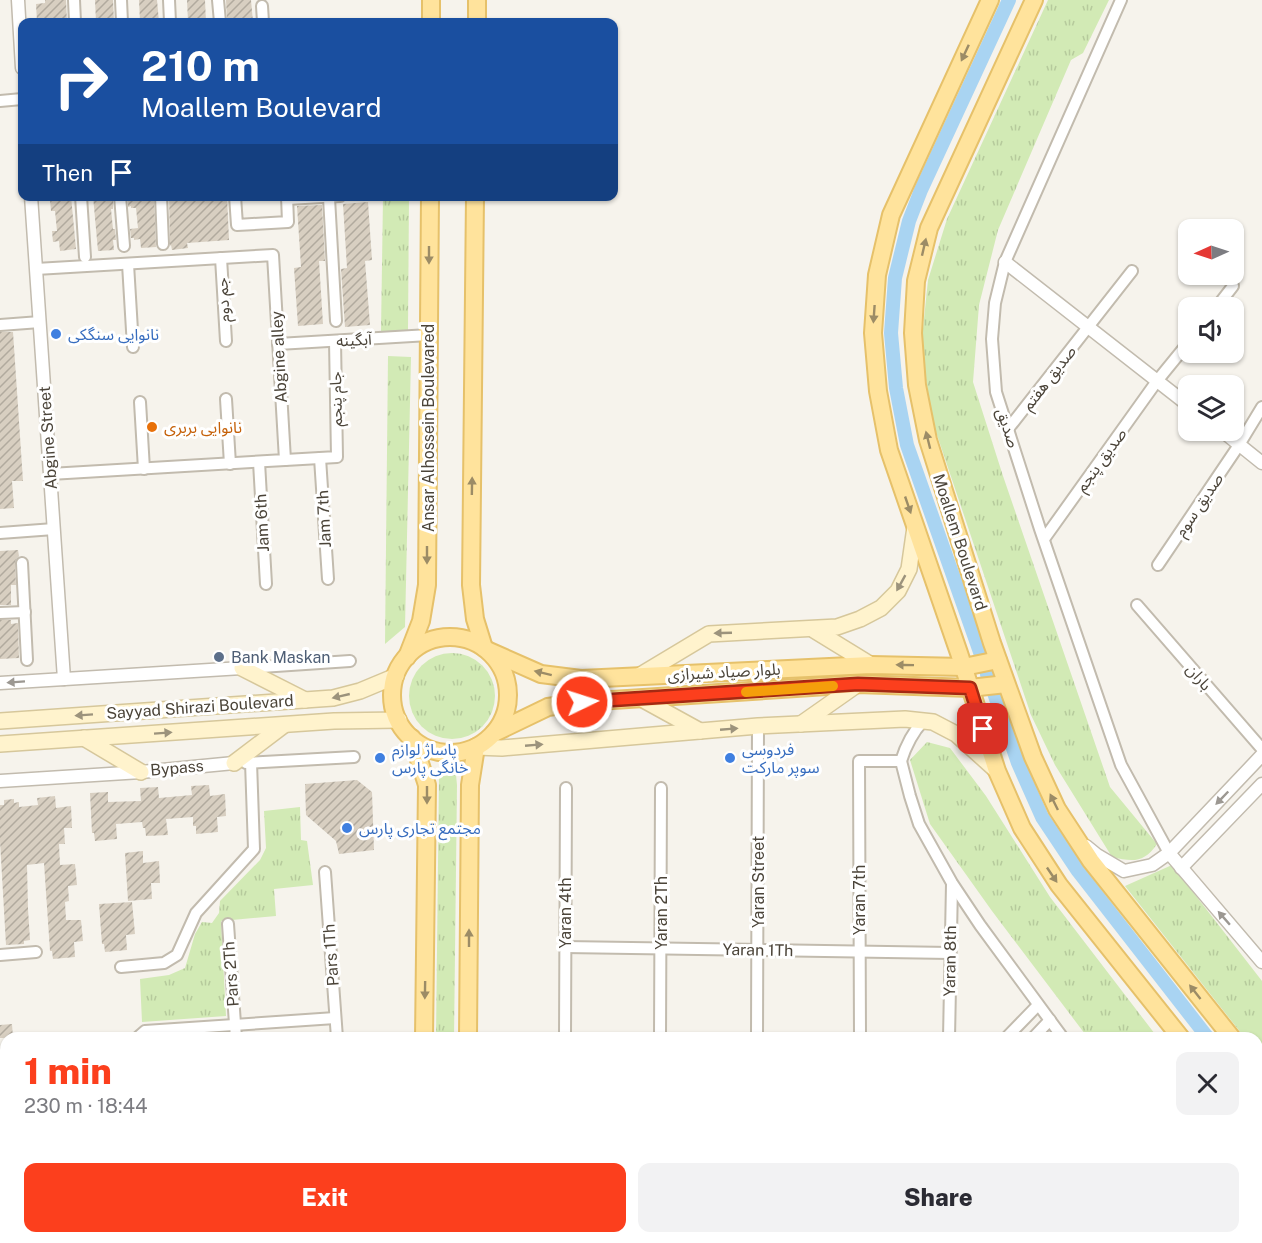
<!DOCTYPE html>
<meta charset="utf-8">
<style>
body{margin:0;font-family:"Public Sans","Noto Sans Arabic",sans-serif;background:#f2f2f3;color:#2b2b33;height:100vh;display:flex;flex-direction:column;font-size:22px;white-space:nowrap}
*{box-sizing:border-box;margin:0}
p{font-size:20px;color:#7c7c81}
.icon{flex:none;width:33px;height:33px;fill:none;stroke:currentColor;stroke-width:2;stroke-linecap:round;stroke-linejoin:round}
.map{position:relative;flex:1;overflow:hidden}
.drawer{position:absolute;left:0px;top:1032px;width:1263px;height:212px;display:flex;flex-direction:column;background:#fff;border-radius:18px 18px 0 0;box-shadow:0 2px 4px #0004}
.drawer>*{flex:none}
.hud{position:absolute;left:18px;top:18px;width:600px;height:183px;border-radius:12px;box-shadow:0 2px 4px #0004;background:#1a4fa0;color:#fff;overflow:hidden}
.needle{width:39px;rotate:267deg}
.buttons{position:absolute;left:1178px;top:219px;display:grid;gap:12px}
.buttons a{display:grid;place-items:center;width:66px;height:66px;border-radius:12px;background:#fff;box-shadow:0 2px 4px #0004;font-size:30px}
.pin{position:absolute;display:grid;place-items:center;width:51px;height:51px;color:#fff;margin:-26px;border-radius:12px;box-shadow:0 3px 9px #0006}
.me{position:absolute;width:66px;margin:-33px;rotate:86deg;stroke-linejoin:round;filter:drop-shadow(0 0 4px #0008)}
.turn{display:flex;align-items:center;gap:21px;height:126px;padding:0 24px;font-size:27px}
.turn .icon{width:78px;height:78px;stroke-width:2.5}
.turn b{display:block;font-size:42px;line-height:51px}
.then{display:flex;align-items:center;height:57px;padding:0 24px;background:#0003;gap:12px;font-size:22px}
.round{display:grid;place-items:center;flex:none;width:63px;height:63px;border-radius:12px;background:#f2f2f3}
.head{display:flex;align-items:center;justify-content:space-between;height:102px;padding:0 24px}
h1{font-size:36px;font-weight:800;line-height:45px;color:#fc3f1d}
.cta{display:flex;gap:12px;margin-top:auto;padding:12px 24px}
.cta a{flex:1;height:69px;border-radius:12px;background:#fc3f1d;color:#fff;font-size:24px;font-weight:800;line-height:69px;text-align:center}
.cta a+a{background:#f2f2f3;color:#2b2b33}
.map>svg:first-child{display:block}
</style>
<div class="map">
<svg width="1262" height="1243" viewBox="0 0 1262 1243">
<defs>
<pattern id="grass-tufts" width="24" height="20" patternUnits="userSpaceOnUse" patternTransform="scale(1.5)"><rect width="24" height="20" fill="#d2eab5"/><path d="M3 7l-1-3M5 7V3M7 7l1-3M15 17l-1-3M17 17v-4M19 17l1-3" fill="none" stroke="#b6ca9c"/></pattern>
<pattern id="building-hatch" width="6" height="6" patternUnits="userSpaceOnUse" patternTransform="scale(1.5)"><rect width="6" height="6" fill="#d8cfc1"/><path d="M-1 1l2-2M0 6l6-6M5 7l2-2" fill="none" stroke="#b1aa9e"/></pattern>
</defs>
<rect width="100%" height="100%" fill="#f6f3ec"/>
<!-- grass -->
<g fill="url(#grass-tufts)">
<path d="M1048,0H1109L1083,53L1071,60L998,230L979,305L973,382L1003,476L1110,787L1157,844C1144,863 1133,862 1112,857L1055,765L1031,715L933,423L921,348L928,280L947,219Z"/>
<path d="M383,197H409L408,330L381,332Z"/>
<path d="M388,356L411,357L405,627L385,644Z"/>
<circle cx="452" cy="696" r="43"/>
<path d="M927,742L950,748L986,796L1050,897L1158,1038H1088L992,911L930,824L910,760Z"/>
<path d="M442,771H451L456,775L457,785L454,1038H436L439,777Z"/>
<path d="M300,807L301,840L307,841L313,885L274,889L276,916L221,921L226,1016L142,1022L140,979L169,975L185,968L195,934L202,922L212,923L219,913L220,901L260,860L266,848L264,811Z"/>
<path d="M1172,865L1262,981V1060L1257,1053V1038H1245L1125,886Z"/>
<path d="M1257,1167L1262,1174V1243H1244L1240,1238H1257Z"/>
</g>
<g fill="none" stroke-linecap="round" stroke-linejoin="round">
<!-- canal -->
<g stroke="#a9d4f2" stroke-width="14">
<path d="M981,655L907,445L896,388L891,333L895,278L909,221L921,190L1009,0"/>
<path d="M986,670L988,678"/>
<path d="M994,693L1018,763L1042,817L1078,871L1208,1038"/>
<path d="M1257,1101L1262,1108"/>
</g>
</g>
<!-- building -->
<g fill="url(#building-hatch)">
<path d="M45,0H66L67,22H37L36,4L45,3Z"/>
<path d="M95,0H113L114,22H96Z"/>
<path d="M139,0H157L159,22H140Z"/>
<path d="M187,0H205L206,22H188Z"/>
<path d="M226,0H251L253,22H227Z"/>
<path d="M54,196H71L76,249L60,251L59,241L53,242L52,231H57L55,211H51L50,200L54,199Z"/>
<path d="M93,196L113,197V209H111L113,229H115L116,240H113L114,250L98,251Z"/>
<path d="M154,196L156,247L141,248L140,239L134,240V238H131L130,229L138,228L136,208H131V206L128,207V197Z"/>
<path d="M169,196H227L229,240L187,243L188,248L172,250L171,245L170,246Z"/>
<path d="M368,202L372,260L365,261L370,325L345,327L341,269L347,268L343,204Z"/>
<path d="M322,205L325,261H319L323,324L298,326L294,268L301,267L297,206Z"/>
<path d="M0,332H13L23,481H12L14,508L0,509Z"/>
<path d="M18,550L19,556L16,559L15,563L16,585H11V605H0V551Z"/>
<path d="M0,620H11V624L18,623L19,658L0,659Z"/>
<path d="M357,780L372,792L374,850L339,854L336,841L306,815L305,784Z"/>
<path d="M209,785L210,796L225,794L226,816L217,817L218,832L196,834V826H193V817L166,819L168,835L146,836L145,828H143L142,822L116,824L117,839L95,841L94,833H92L90,793L108,792V802L141,801L140,788L158,787L159,798L192,795L191,786Z"/>
<path d="M55,796L56,808L71,806L72,828H64L65,844H59L60,865L75,864L77,885L68,886L69,901L65,902L66,920H81L83,941L74,942L75,957L53,959L52,951H50L44,863L27,865L28,909L30,940L24,941V944L6,945L0,841V805H4V800L14,799V803L19,802V807L38,805L37,798Z"/>
<path d="M143,851V863L159,861L160,883H151L152,899L128,901L125,853Z"/>
<path d="M132,902L135,934L126,935L127,950L105,952L104,944H102L99,904Z"/>
<path d="M12,1024L13,1038H0V1025Z"/>
</g>
<g fill="none" stroke-linecap="round" stroke-linejoin="round">
<defs>
<g id="minor">
<path d="M74,0L75,22"/>
<path d="M121,0L122,22"/>
<path d="M169,0L170,22"/>
<path d="M218,0L220,22"/>
<path d="M1121,0L1005,262L995,303L992,339L996,392L1040,529L1121,765L1169,853"/>
<path d="M262,6L263,22"/>
<path d="M0,101L22,99"/>
<path d="M81,196L85,257"/>
<path d="M120,196L124,246"/>
<path d="M161,196L163,244"/>
<path d="M235,196L237,225L288,222L287,196"/>
<path d="M329,198L336,321"/>
<path d="M287,199L340,196"/>
<path d="M221,258L226,341"/>
<path d="M128,264L133,347"/>
<path d="M36,269L273,255L285,460L50,474"/>
<path d="M1216,308L1233,286"/>
<path d="M0,325L40,322"/>
<path d="M278,344L429,335"/>
<path d="M226,399L230,464"/>
<path d="M140,402L144,469"/>
<path d="M1008,429L1132,271"/>
<path d="M320,458L328,579"/>
<path d="M285,460L337,457L335,341"/>
<path d="M259,462L266,584"/>
<path d="M0,533L54,529"/>
<path d="M1044,539L1157,381L1188,343"/>
<path d="M22,563L27,660"/>
<path d="M1158,565L1239,445L1262,407"/>
<path d="M1137,605L1262,749"/>
<path d="M0,613L25,612"/>
<path d="M245,668L350,661"/>
<path d="M901,761C906,745 912,733 923,721"/>
<path d="M246,763L354,757"/>
<path d="M325,872L337,1038"/>
<path d="M228,924L236,1038"/>
<path d="M565,947L950,953"/>
<path d="M0,955L36,952"/>
<path d="M121,967L164,963L177,955L196,913L254,849L251,762"/>
<path d="M137,1038L145,1031L335,1018"/>
<path d="M565,1038L566,788"/>
<path d="M660,1038L661,788"/>
<path d="M757,1038L758,726"/>
<path d="M860,1038L859,761H901L910,796L919,824L952,883L980,925L1063,1038"/>
<path d="M949,1038L952,884"/>
<path d="M1006,1038L1038,1005"/>
<path d="M1033,1038L1050,1020"/>
<path d="M0,1229L6,1228"/>
<path d="M24,1238L25,1243"/>
<path d="M228,1238L229,1243"/>
<path d="M335,1238V1243"/>
<path d="M657,1238V1243"/>
<path d="M1214,1238L1219,1243"/>
<path d="M563,1243V1238"/>
<path d="M757,1243V1238"/>
<path d="M801,1243L807,1238"/>
<path d="M841,1243L846,1238"/>
<path d="M945,1243V1238"/>
<path d="M1038,1243V1238"/>
<path d="M1128,1243V1238"/>
</g>
<g id="tertiary">
<path d="M18,0L22,68"/>
<path d="M31,196L64,679"/>
<path d="M1005,262L1188,405"/>
<path d="M1221,430L1262,463"/>
<path d="M0,683L242,668"/>
<path d="M0,781L141,772L234,763"/>
<path d="M1086,846L1097,855L1124,871L1152,865L1169,853L1262,755"/>
<path d="M1169,853L1262,962"/>
<path d="M1181,868L1262,784"/>
</g>
<g id="secondary">
<path d="M814,630L871,665"/>
<path d="M242,668L305,700"/>
<path d="M639,676L709,634L837,627L860,619L881,608L898,591L909,569L915,527"/>
<path d="M640,698L700,731"/>
<path d="M0,721L333,698L360,691L396,676"/>
<path d="M801,724L858,684"/>
<path d="M84,738L141,772"/>
<path d="M0,744L334,721L399,720"/>
<path d="M476,747L502,748L758,726L905,719L933,722L956,734L997,771"/>
<path d="M234,763L284,725"/>
</g>
<g id="primary">
<path d="M990,0L891,215L877,275L873,333L878,391L889,450L959,653L997,771L1022,828L1059,885L1181,1038"/>
<path d="M1034,0L929,228L916,281L913,333L917,385L928,440L992,643L1033,757L1057,809L1091,861L1232,1038"/>
<path d="M431,22V0"/>
<path d="M477,22V0"/>
<path d="M475,196L471,585L475,619L484,648"/>
<circle cx="450" cy="695" r="58"/>
<path d="M489,651L541,674L581,679L871,665L964,667L998,660"/>
<path d="M407,657L421,621L427,585L430,196"/>
<path d="M494,733L548,707L582,702L858,684L970,688L1006,684"/>
<path d="M412,738L427,785L424,1038"/>
<path d="M468,1038L470,785L476,747"/>
<path d="M1257,1070L1262,1076"/>
<path d="M1257,1134L1262,1141"/>
<path d="M422,1243V1238"/>
<path d="M466,1243V1238"/>
</g>
</defs>
<!-- minor casing -->
<use href="#minor" stroke="#c2bbae" stroke-width="14"/>
<!-- tertiary casing -->
<use href="#tertiary" stroke="#c2bbae" stroke-width="15"/>
<!-- secondary casing -->
<use href="#secondary" stroke="#d6c79b" stroke-width="18"/>
<!-- primary casing -->
<use href="#primary" stroke="#e6c16a" stroke-width="20"/>
<!-- minor -->
<use href="#minor" stroke="#fff" stroke-width="10"/>
<!-- tertiary -->
<use href="#tertiary" stroke="#fff" stroke-width="12"/>
<!-- secondary -->
<use href="#secondary" stroke="#fff3cd" stroke-width="15"/>
<!-- primary -->
<use href="#primary" stroke="#ffe39c" stroke-width="16"/>
</g>
<!-- one-way arrows -->
<defs><path id="oneway-solid" d="M-6-.8H1V-3.2L6.5 0L1 3.2V.8H-6Z" transform="scale(1.5)"/></defs>
<g fill="#9c8c66">
<use href="#oneway-solid" transform="translate(965 53) rotate(115)"/>
<use href="#oneway-solid" transform="translate(924 247) rotate(-77)"/>
<use href="#oneway-solid" transform="translate(429 255) rotate(90)"/>
<use href="#oneway-solid" transform="translate(874 314) rotate(94)"/>
<use href="#oneway-solid" transform="translate(928 440) rotate(-104)"/>
<use href="#oneway-solid" transform="translate(472 486) rotate(-89)"/>
<use href="#oneway-solid" transform="translate(908 505) rotate(71)"/>
<use href="#oneway-solid" transform="translate(427 555) rotate(90)"/>
<use href="#oneway-solid" transform="translate(905 665) rotate(-179)"/>
<use href="#oneway-solid" transform="translate(543 673) rotate(-166)"/>
<use href="#oneway-solid" transform="translate(427 795) rotate(90)"/>
<use href="#oneway-solid" transform="translate(1054 802) rotate(-116)"/>
<use href="#oneway-solid" transform="translate(1052 875) rotate(56)"/>
<use href="#oneway-solid" transform="translate(469 938) rotate(-90)"/>
<use href="#oneway-solid" transform="translate(425 990) rotate(91)"/>
<use href="#oneway-solid" transform="translate(1195 992) rotate(-128)"/>
</g>
<g fill="#9c937c">
<use href="#oneway-solid" transform="translate(901 583) rotate(119)"/>
<use href="#oneway-solid" transform="translate(723 633) rotate(178)"/>
<use href="#oneway-solid" transform="translate(341 696) rotate(167)"/>
<use href="#oneway-solid" transform="translate(84 715) rotate(176)"/>
<use href="#oneway-solid" transform="translate(729 729) rotate(-5)"/>
<use href="#oneway-solid" transform="translate(163 733) rotate(-4)"/>
<use href="#oneway-solid" transform="translate(534 745) rotate(-5)"/>
</g>
<g fill="#9c9892">
<use href="#oneway-solid" transform="translate(16 682) rotate(176)"/>
<use href="#oneway-solid" transform="translate(1222 798) rotate(134)"/>
<use href="#oneway-solid" transform="translate(1224 918) rotate(-131)"/>
</g>
<g fill="none" stroke-linecap="round" stroke-linejoin="round">
<defs>
<path id="route" d="M582,702L858,684L970,688L983,729"/>
</defs>
<!-- route casing -->
<use href="#route" stroke="#a42913" stroke-width="15"/>
<!-- route -->
<use href="#route" stroke="#fc3f1d" stroke-width="10"/>
<!-- slow -->
<path stroke="#f59e0b" stroke-width="10" d="M746,692L833,686"/>
</g>
<!-- markers -->
<g fill="#3f7fe0" stroke="#fff" stroke-width="2">
<circle cx="56" cy="334" r="6"/>
<circle cx="380" cy="758" r="6"/>
<circle cx="730" cy="758" r="6"/>
<circle cx="347" cy="828" r="6"/>
</g>
<circle fill="#e8710a" stroke="#fff" stroke-width="2" cx="152" cy="427" r="6"/>
<circle fill="#5c6f8a" stroke="#fff" stroke-width="2" cx="219" cy="657" r="6"/>
<g text-anchor="middle" dominant-baseline="central" stroke-width="6" stroke-linejoin="round" paint-order="stroke">
<!-- street labels -->
<g font-size="16" fill="#4b4439" stroke="#fff">
<text transform="translate(223 300) rotate(-93)">جم دوم</text>
<text transform="translate(354 340) rotate(-3)">آبگینه</text>
<text transform="translate(279 357) rotate(-93)">Abgine alley</text>
<text transform="translate(1049 378) rotate(-52)">صدیق هفتم</text>
<text transform="translate(336 399) rotate(-91)">جام پنجم</text>
<text transform="translate(428 428) rotate(-90)">Ansar Alhossein Boulevared</text>
<text transform="translate(1008 428) rotate(72)">صدیق</text>
<text transform="translate(48 438) rotate(-94)">Abgine Street</text>
<text transform="translate(1101 460) rotate(-54)">صدیق پنجم</text>
<text transform="translate(1199 505) rotate(-56)">صدیق سوم</text>
<text transform="translate(324 519) rotate(-93)">Jam 7th</text>
<text transform="translate(262 523) rotate(-93)">Jam 6th</text>
<text transform="translate(960 542) rotate(72)">Moallem Boulevard</text>
<text transform="translate(724 672) rotate(-3)">بلوار صیاد شیرازی</text>
<text transform="translate(1199 677) rotate(49)">باران</text>
<text transform="translate(200 707) rotate(-4)">Sayyad Shirazi Boulevard</text>
<text transform="translate(177 768) rotate(-5)">Bypass</text>
<text transform="translate(758 882) rotate(-90)">Yaran Street</text>
<text transform="translate(859 900) rotate(-90)">Yaran 7th</text>
<text transform="translate(565 913) rotate(-90)">Yaran 4th</text>
<text transform="translate(661 913) rotate(-90)">Yaran 2Th</text>
<text transform="translate(758 950) rotate(1)">Yaran 1Th</text>
<text transform="translate(331 955) rotate(-94)">Pars 1Th</text>
<text transform="translate(950 961) rotate(-89)">Yaran 8th</text>
<text transform="translate(231 974) rotate(-94)">Pars 2Th</text>
</g>
<!-- shop labels -->
<g font-size="16" fill="#366cbe" stroke="#fff" text-anchor="start">
<text x="68" y="334">نانوایی سنگکی</text>
<text x="392" y="749">پاساژ لوازم<tspan x="392" dy="18">خانگی پارس</tspan></text>
<text x="742" y="749">فردوسی<tspan x="742" dy="18">سوپر مارکت</tspan></text>
<text x="359" y="828">مجتمع تجاری پارس</text>
</g>
<!-- food labels -->
<g font-size="16" fill="#c56008" stroke="#fff" text-anchor="start">
<text x="164" y="427">نانوایی بربری</text>
</g>
<!-- service labels -->
<g font-size="16" fill="#4e5e75" stroke="#fff" text-anchor="start">
<text x="231" y="657">Bank Maskan</text>
</g>
</g>
</svg>
<div class="buttons">
<a><svg class="needle" viewBox="-14 -14 28 28"><path d="M0-13l5 13h-10z" fill="#e53935"/><path d="M0 13l5-13h-10z" fill="#7c7c81"/></svg></a>
<a><svg class="icon" aria-label="sound" viewBox="0 0 24 24"><path d="M4 9h4l5-4v14l-5-4H4zM17 9q2 3 0 6"/></svg></a>
<a><svg class="icon" aria-label="layers" viewBox="0 0 24 24"><path d="M12 4l9 5-9 5-9-5zM3 14l9 5 9-5"/></svg></a>
</div>
<div class="pin" style="left:983px;top:729px;background:#d93025"><svg class="icon" aria-label="arrive" viewBox="0 0 24 24"><path d="M6 21V4h12l-3 4 3 4H6"/></svg></div>
<svg class="me" style="left:582px;top:702px" viewBox="-20 -20 40 40"><circle r="17" fill="#fc3f1d" stroke="#fff" stroke-width="3"/><path d="M0-11L8 9 0 5-8 9z" fill="#fff"/></svg>
<div class="hud">
<div class="turn"><svg class="icon" aria-label="right" viewBox="0 0 24 24"><path d="M7 20v-9h11M14 6l5 5-5 5"/></svg><div><b>210 m</b>Moallem Boulevard</div></div>
<div class="then">Then<svg class="icon" aria-label="arrive" viewBox="0 0 24 24"><path d="M6 21V4h12l-3 4 3 4H6"/></svg></div>
</div>
<section class="drawer">
<div class="head"><div><h1>1 min</h1><p>230 m · 18:44</p></div><a class="round"><svg class="icon" aria-label="close" viewBox="0 0 24 24"><path d="M6 6l12 12M18 6L6 18"/></svg></a></div>
<div class="cta"><a>Exit</a><a>Share</a></div>
</section>
</div>
